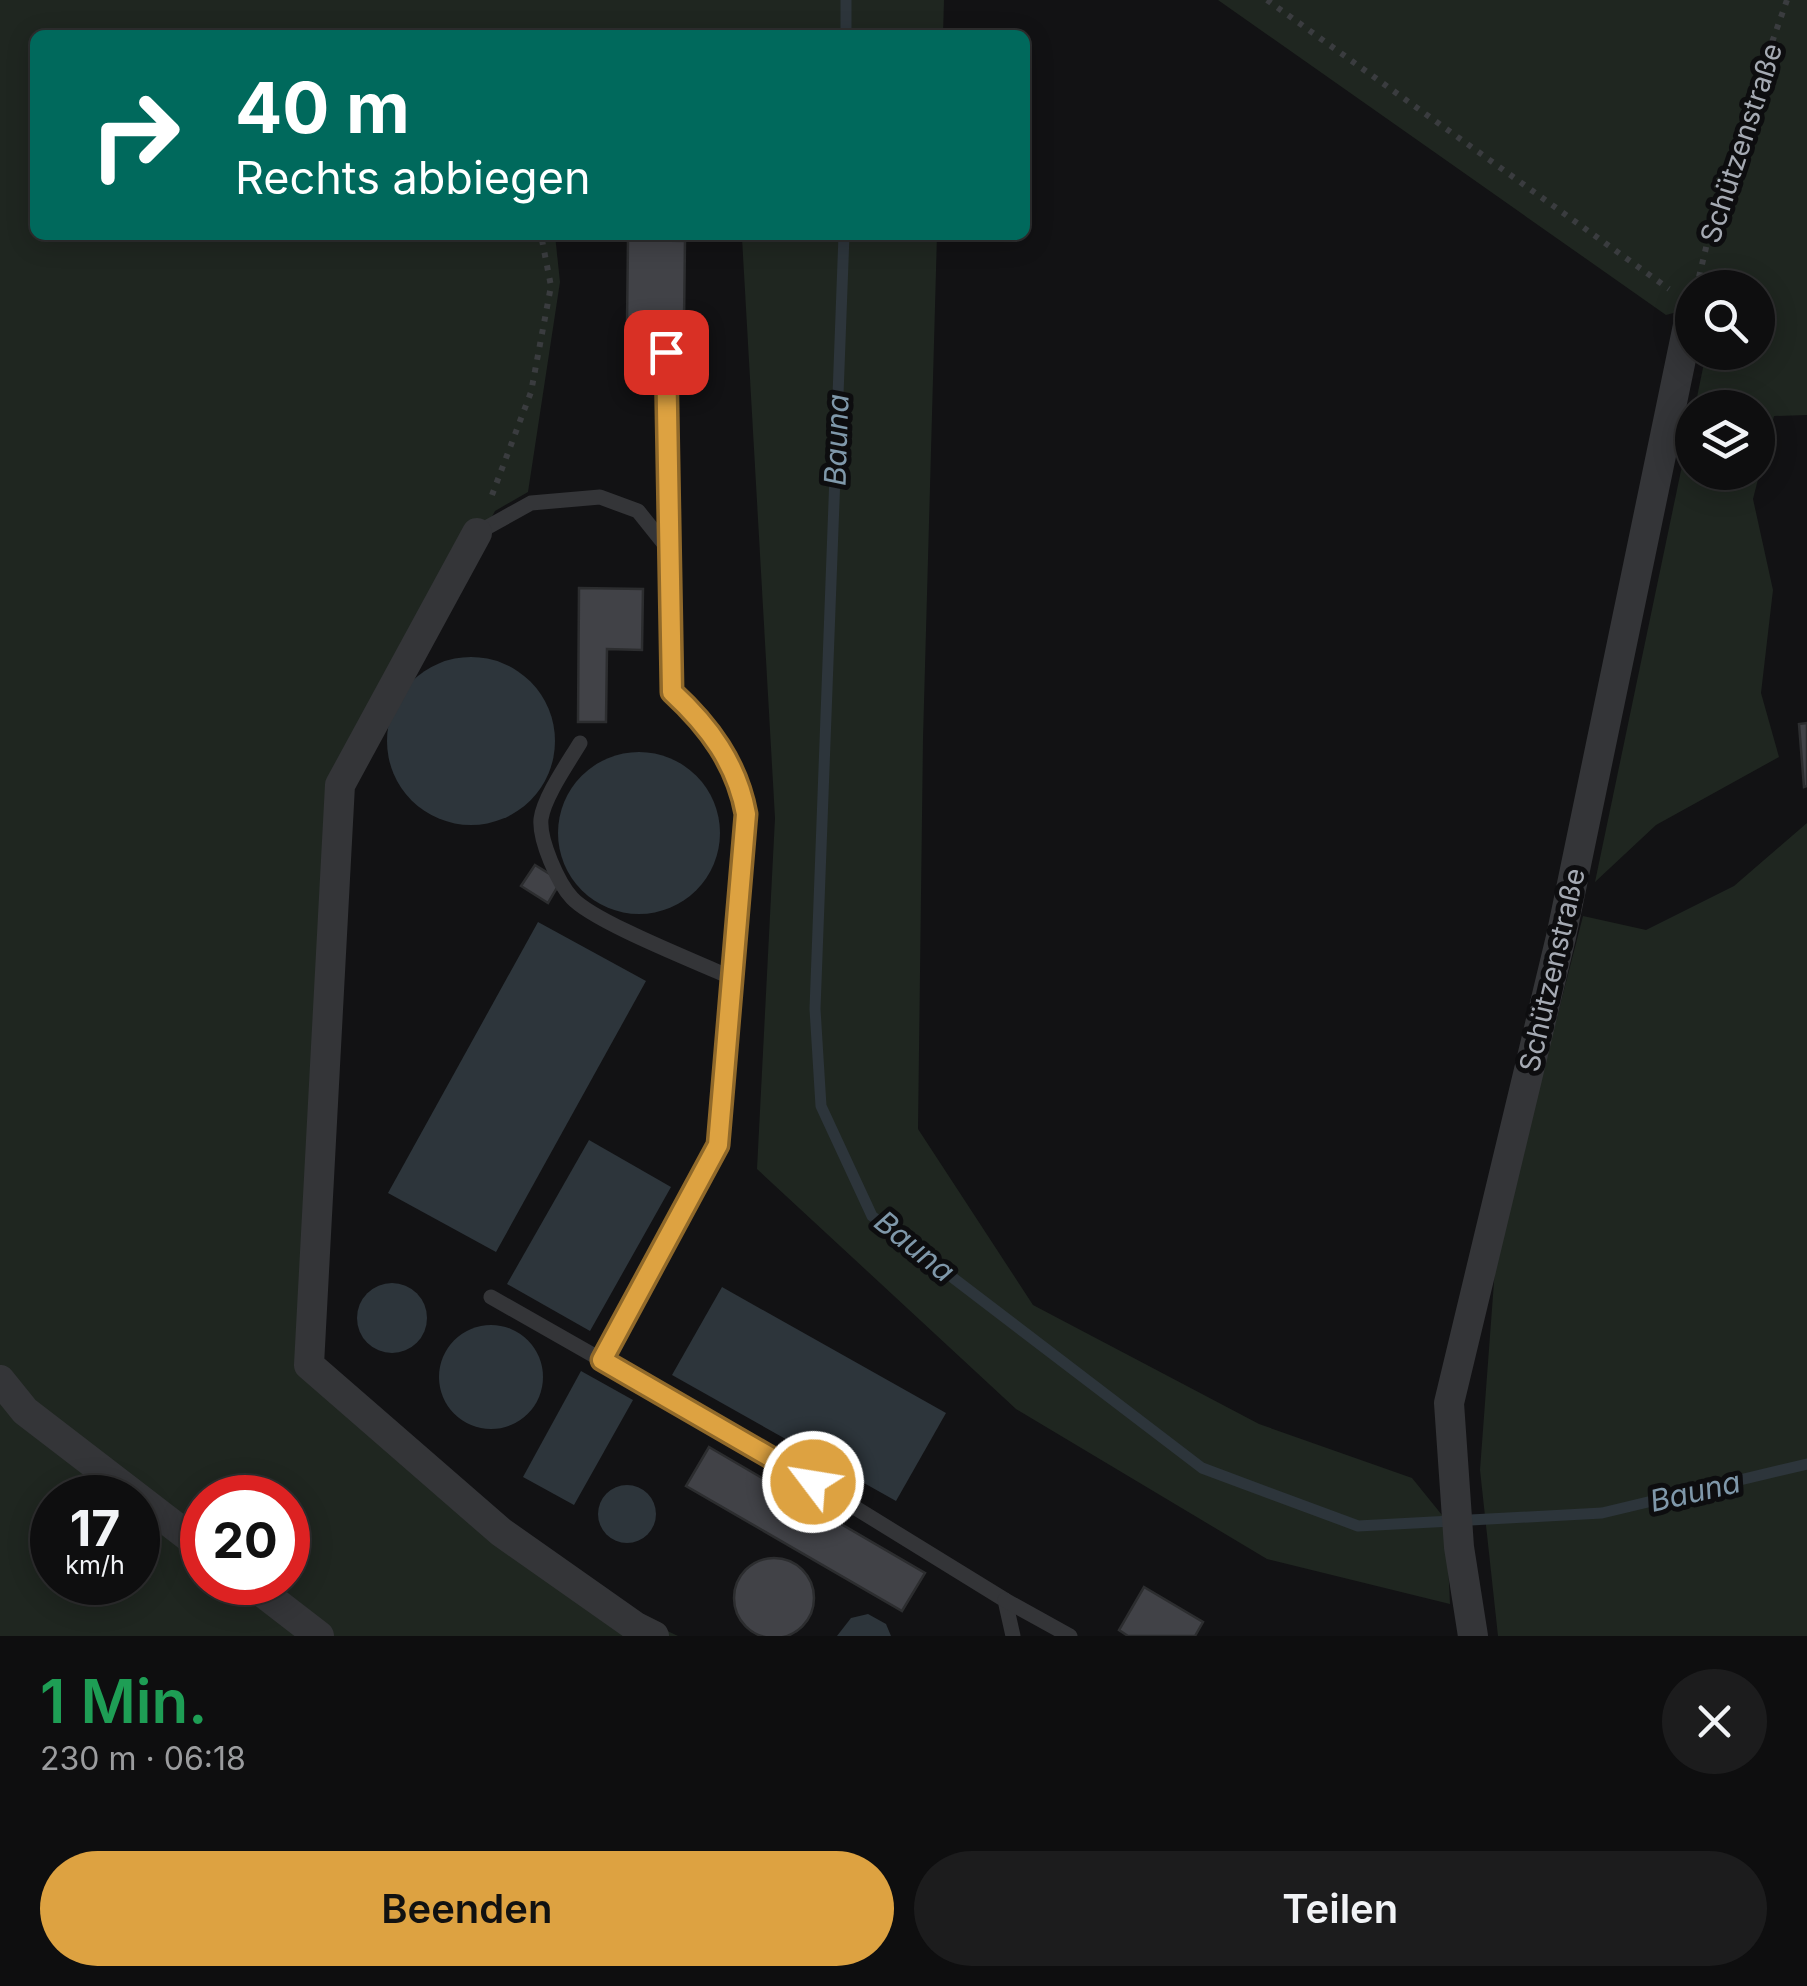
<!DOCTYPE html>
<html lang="de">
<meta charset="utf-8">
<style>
body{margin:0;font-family:Inter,sans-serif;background:#1c1c1d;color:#f1f3f6;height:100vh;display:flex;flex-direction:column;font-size:38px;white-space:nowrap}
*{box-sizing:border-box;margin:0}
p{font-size:32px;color:#9b9c9e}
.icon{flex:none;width:55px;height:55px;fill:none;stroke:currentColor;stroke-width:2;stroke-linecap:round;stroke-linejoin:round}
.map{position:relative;height:1636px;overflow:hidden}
.side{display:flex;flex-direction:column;background:#0e0e0f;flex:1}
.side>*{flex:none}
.top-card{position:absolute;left:30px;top:30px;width:1000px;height:210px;border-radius:15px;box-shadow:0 5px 25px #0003,0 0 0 2px #2e2e2f;background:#00695c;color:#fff;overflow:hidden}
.controls{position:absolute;left:1675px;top:270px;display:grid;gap:20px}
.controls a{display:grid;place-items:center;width:100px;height:100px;border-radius:50%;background:#0e0e0f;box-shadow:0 5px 25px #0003,0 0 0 2px #2e2e2f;font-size:50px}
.speed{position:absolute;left:30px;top:1475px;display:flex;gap:20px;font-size:50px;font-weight:700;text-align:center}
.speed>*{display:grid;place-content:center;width:130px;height:130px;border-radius:50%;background:#0e0e0f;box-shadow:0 5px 25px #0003,0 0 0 2px #2e2e2f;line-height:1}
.speed small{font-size:25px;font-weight:400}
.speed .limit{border:15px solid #d22;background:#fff;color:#111}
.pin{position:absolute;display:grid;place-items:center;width:85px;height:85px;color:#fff;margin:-42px;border-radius:20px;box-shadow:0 5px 15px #0006}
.me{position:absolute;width:110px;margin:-55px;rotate:301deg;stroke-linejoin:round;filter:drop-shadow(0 0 8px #0008)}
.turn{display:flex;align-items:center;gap:35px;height:210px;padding:0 40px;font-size:45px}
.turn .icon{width:130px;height:130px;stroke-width:2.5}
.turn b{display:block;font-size:70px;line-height:85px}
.round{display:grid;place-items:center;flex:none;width:105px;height:105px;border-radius:52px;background:#1c1c1d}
.head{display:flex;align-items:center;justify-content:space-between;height:170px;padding:0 40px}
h1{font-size:60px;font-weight:600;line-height:75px;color:#1e9e55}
.action{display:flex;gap:20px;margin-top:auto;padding:20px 40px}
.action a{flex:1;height:115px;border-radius:60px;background:#dda241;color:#111;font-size:40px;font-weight:600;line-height:115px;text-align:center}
.action a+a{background:#1c1c1d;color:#f1f3f6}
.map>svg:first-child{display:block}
</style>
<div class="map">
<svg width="1807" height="1636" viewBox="0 0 1807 1636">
<rect width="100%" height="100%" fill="#121214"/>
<!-- green -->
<g fill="#1f2620" fill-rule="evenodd">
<path d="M0,0H944L943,35H35V235H555L560,282L528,492L495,511L349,788L319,1362L504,1527L642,1619L678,1636H0ZM52,1498H138V1582H52ZM202,1498H288V1582H202Z"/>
<path d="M1218,0H1807V415L1774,416L1753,499L1773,590L1761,693L1779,757L1656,825L1595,882L1692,418V472H1758V408L1695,407L1706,353L1758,352V288H1692V308L1666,315Z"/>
<path d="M713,235H937L923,739L918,1129L1033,1305L1259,1424L1412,1478L1446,1520L1450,1604L1267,1559L1016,1409L757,1169L775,818L742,238Z"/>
<path d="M1807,823V1636H1498L1480,1470L1496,1255L1583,916L1646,930L1734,886Z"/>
</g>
<!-- water -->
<g fill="#2d353b">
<circle cx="471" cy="741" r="84"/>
<circle cx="639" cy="833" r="81"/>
<path d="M538,922L646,981L496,1252L388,1193Z"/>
<path d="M589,1140L671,1187L590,1331L507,1284Z"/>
<circle cx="392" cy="1318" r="35"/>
<path d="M722,1287L946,1413L896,1501L672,1375Z"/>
<circle cx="491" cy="1377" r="52"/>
<path d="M581,1371L633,1400L574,1505L523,1477Z"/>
<circle cx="627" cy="1514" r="29"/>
<path d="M868,1614L886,1624L891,1636H837L851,1618Z"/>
</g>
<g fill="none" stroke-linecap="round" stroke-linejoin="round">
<!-- stream -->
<g stroke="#2d353b" stroke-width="11">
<path d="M846,35V0"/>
<path d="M844,235L815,1009L821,1106L872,1216L1202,1468L1358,1526L1602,1513L1807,1464"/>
</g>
</g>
<!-- building -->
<g fill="#414247" stroke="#2c2d2f" stroke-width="2.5">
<path d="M628,240L685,241L684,324L627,323Z"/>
<path d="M579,588L643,589L642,650L607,649L606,722H578Z"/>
<path d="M1807,723V786L1804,787L1799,724Z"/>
<path d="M535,865L561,881L548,903L521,886Z"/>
<path d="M709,1447L925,1573L902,1611L686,1486Z"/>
<circle cx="774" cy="1598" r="40"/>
<path d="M1144,1587L1203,1622L1195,1636H1128L1119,1630Z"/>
</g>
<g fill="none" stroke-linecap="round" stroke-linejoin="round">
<!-- path -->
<g stroke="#3a3c3f" stroke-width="6" stroke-dasharray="5 8" stroke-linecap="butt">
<path d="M1267,0L1669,289"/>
<path d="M1699,277L1720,189L1787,0"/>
<path d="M492,495L531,392L551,286L541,235"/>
</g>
<!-- lane -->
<g stroke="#343538" stroke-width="15">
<path d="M477,533L531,503L600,497L638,511L670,551"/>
<path d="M580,743C568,763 544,797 541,819C539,840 558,883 572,898C594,922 697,962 732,978"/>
<path d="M491,1297L781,1462L1005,1600L1013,1636"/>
<path d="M602,1360L718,1145L746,815C737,764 709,727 672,692L666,352"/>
<path d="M1005,1600L1070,1636"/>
</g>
<!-- street -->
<g stroke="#343538" stroke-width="30">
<path d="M477,533L340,785L309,1365L501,1532L636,1627L654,1636"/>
<path d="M0,1380L25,1411L202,1547"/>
<path d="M249,1582L319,1636"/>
<path d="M1473,1636L1459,1547L1449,1403L1561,937L1692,306"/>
</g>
</g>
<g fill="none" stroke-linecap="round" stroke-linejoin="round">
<defs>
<path id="route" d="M666,352L672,692C709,726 737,764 746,814L718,1145L602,1360L813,1482"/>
</defs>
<!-- route casing -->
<use href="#route" stroke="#90692a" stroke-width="25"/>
<!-- route -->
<use href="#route" stroke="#dda241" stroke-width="18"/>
</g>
<g text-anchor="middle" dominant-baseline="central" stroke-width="10" stroke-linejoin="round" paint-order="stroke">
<!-- street labels -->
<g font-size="28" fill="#a5aab3" stroke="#0d0d0f">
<text transform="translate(1741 143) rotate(-72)">Schützenstraße</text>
<text transform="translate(1552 970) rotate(-77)">Schützenstraße</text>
</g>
<!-- water labels -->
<g font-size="30" font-style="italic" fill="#7f98aa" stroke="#0d0d0f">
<text transform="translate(836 440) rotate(-88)">Bauna</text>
<text transform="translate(915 1246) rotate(39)">Bauna</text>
<text transform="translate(1695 1491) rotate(-13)">Bauna</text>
</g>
</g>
</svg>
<div class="controls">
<a><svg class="icon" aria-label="search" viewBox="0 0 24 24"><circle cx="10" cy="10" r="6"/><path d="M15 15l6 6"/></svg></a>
<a><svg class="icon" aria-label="layers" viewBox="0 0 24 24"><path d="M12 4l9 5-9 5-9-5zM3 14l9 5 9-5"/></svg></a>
</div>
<div class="speed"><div>17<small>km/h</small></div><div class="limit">20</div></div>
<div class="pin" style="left:666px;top:352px;background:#d93025"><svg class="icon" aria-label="arrive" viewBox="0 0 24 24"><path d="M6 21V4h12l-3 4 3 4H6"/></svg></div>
<svg class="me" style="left:813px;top:1482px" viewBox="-20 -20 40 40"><circle r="17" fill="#dda241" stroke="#fff" stroke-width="3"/><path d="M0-11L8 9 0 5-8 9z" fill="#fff"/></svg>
<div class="top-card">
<div class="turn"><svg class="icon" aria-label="right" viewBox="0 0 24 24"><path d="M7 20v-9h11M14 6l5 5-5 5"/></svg><div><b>40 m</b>Rechts abbiegen</div></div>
</div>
</div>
<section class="side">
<div class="head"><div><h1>1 Min.</h1><p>230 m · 06:18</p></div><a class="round"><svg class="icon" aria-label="close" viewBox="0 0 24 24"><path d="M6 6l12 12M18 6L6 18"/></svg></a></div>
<div class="action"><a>Beenden</a><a>Teilen</a></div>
</section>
